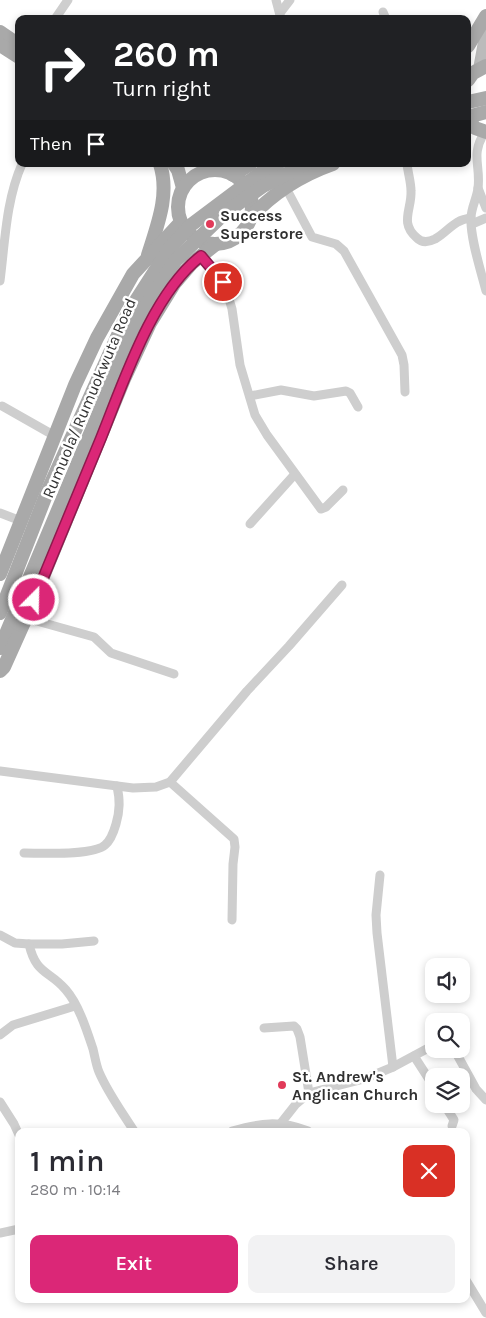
<!DOCTYPE html>
<meta charset="utf-8">
<style>
body{margin:0;font-family:Karla,sans-serif;background:#f2f2f3;color:#2b2b33;height:100vh;display:flex;flex-direction:column;font-size:19px;white-space:nowrap}
*{box-sizing:border-box;margin:0}
p{font-size:16px;color:#7c7c81}
.icon{flex:none;width:28px;height:28px;fill:none;stroke:currentColor;stroke-width:2;stroke-linecap:round;stroke-linejoin:round}
.map{position:relative;flex:1;overflow:hidden}
.drawer{position:absolute;left:15px;top:1128px;width:455px;height:175px;display:flex;flex-direction:column;background:#fff;border-radius:10px;box-shadow:0 2px 8px #0003}
.drawer>*{flex:none}
.hud{position:absolute;left:15px;top:15px;width:456px;height:152px;border-radius:10px;box-shadow:0 2px 8px #0003;background:#202124;color:#fff;overflow:hidden}
.fabs{position:absolute;left:425px;top:958px;display:grid;gap:10px}
.fabs a{display:grid;place-items:center;width:45px;height:45px;border-radius:10px;background:#fff;box-shadow:0 2px 8px #0003;font-size:25px}
.pin{position:absolute;display:grid;place-items:center;width:42px;height:42px;color:#fff;margin:-21px;border:2px solid #fff;border-radius:50%;box-shadow:0 1px 5px #0007}
.me{position:absolute;width:55px;margin:-28px;rotate:23deg;stroke-linejoin:round;filter:drop-shadow(0 0 4px #0008)}
.turn{display:flex;align-items:center;gap:18px;height:105px;padding:0 15px;font-size:22px}
.turn .icon{width:65px;height:65px;stroke-width:2.5}
.turn b{display:block;font-size:35px;line-height:42px}
.then{display:flex;align-items:center;height:48px;padding:0 15px;background:#0003;gap:10px;font-size:19px}
.round{display:grid;place-items:center;flex:none;width:52px;height:52px;border-radius:10px;background:#f2f2f3}
.head{display:flex;align-items:center;justify-content:space-between;height:85px;padding:0 15px}
h1{font-size:30px;font-weight:600;line-height:38px}
.button{display:flex;gap:10px;margin-top:auto;padding:10px 15px}
.button a{flex:1;height:58px;border-radius:10px;background:#db2777;color:#fff;font-size:20px;font-weight:600;line-height:58px;text-align:center}
.button a+a{background:#f2f2f3;color:#2b2b33}
.map>svg:first-child{display:block}
</style>
<div class="map">
<svg width="486" height="1318" viewBox="0 0 486 1318">
<rect width="100%" height="100%" fill="#fff"/>
<g fill="none" stroke-linecap="round" stroke-linejoin="round">
<!-- minor -->
<g stroke="#cecece" stroke-width="9">
<path d="M276,0L281,19"/>
<path d="M383,12L386,19"/>
<path d="M280,13L290,0"/>
<path d="M55,19L68,0"/>
<path d="M485,132C470,154 481,166 478,188C477,198 471,208 471,218C470,238 481,271 486,291"/>
<path d="M407,164C408,173 411,182 411,191C412,209 399,223 417,238C422,243 429,242 435,239C449,231 453,220 471,218"/>
<path d="M286,188L312,237L336,244L344,251L402,355L404,365L405,392"/>
<path d="M478,188L486,208"/>
<path d="M472,224L486,218"/>
<path d="M201,256L223,282L227,292L232,309L240,365L255,415L267,435L321,509L326,507L343,490"/>
<path d="M0,281C5,242 6,200 22,164"/>
<path d="M250,396L281,390L314,396L346,391L350,393L358,407"/>
<path d="M2,406L55,436"/>
<path d="M0,513L21,521"/>
<path d="M250,524L295,474"/>
<path d="M26,618L94,637L111,653L174,674"/>
<path d="M0,771L133,788L156,787L170,782L247,691L289,646L342,585"/>
<path d="M170,782L234,839L235,847L233,864L232,920"/>
<path d="M24,853C42,853 93,856 105,845C110,841 114,831 116,824C120,810 120,800 117,786"/>
<path d="M380,875L376,915L377,933L393,1067"/>
<path d="M0,935L15,943L29,944H62L94,941"/>
<path d="M29,944C36,975 49,970 66,990C79,1005 87,1031 93,1049C95,1057 96,1065 99,1072C108,1093 122,1112 134,1131"/>
<path d="M264,1028L294,1026L297,1029L300,1037L309,1093"/>
<path d="M0,1035L13,1025L75,1006"/>
<path d="M454,1049L476,1089L486,1100"/>
<path d="M414,1056L434,1087"/>
<path d="M0,1102L14,1124L19,1135"/>
<path d="M444,1104L454,1120L452,1126"/>
<path d="M281,1123L296,1104L309,1093L364,1079L393,1067L434,1045"/>
<path d="M232,1131C261,1123 279,1120 308,1131"/>
<path d="M0,1233L19,1229"/>
<path d="M466,1280L486,1313"/>
</g>
<!-- secondary -->
<path stroke="#bbb" stroke-width="12" d="M479,69L486,31"/>
<!-- primary -->
<g stroke="#a9a9a9" stroke-width="14">
<path d="M0,32L19,45"/>
<path d="M0,45L19,57"/>
<path d="M468,46L486,16"/>
<path d="M468,80L473,73L486,66"/>
<path d="M468,102L486,98"/>
<path d="M468,117L486,112"/>
<path d="M468,119L475,128L486,132"/>
<path d="M174,164L178,170L183,188"/>
<circle cx="215" cy="207" r="37"/>
<path d="M233,175L250,164"/>
<path d="M250,218C272,194 302,175 333,164"/>
<path d="M148,255C157,226 170,195 160,164"/>
<path d="M0,574L75,385L97,338L133,274L181,222"/>
<path d="M0,613L48,490L128,313L169,249L191,225L259,174L278,164"/>
<path d="M0,648L141,313L176,260L225,213L263,186L306,164"/>
<path d="M0,671L4,667L26,618L124,379L150,323L174,284L192,263L216,244"/>
</g>
</g>
<g fill="none" stroke-linecap="round" stroke-linejoin="round">
<defs>
<path id="route" d="M34,600C56,546 79,492 101,438C124,381 152,294 201,256L223,282"/>
</defs>
<!-- route casing -->
<use href="#route" stroke="#8e194d" stroke-width="12"/>
<!-- route -->
<use href="#route" stroke="#db2777" stroke-width="9"/>
</g>
<!-- markers -->
<g fill="#e13a59" stroke="#fff" stroke-width="2">
<circle cx="210" cy="224" r="5"/>
<circle cx="282" cy="1085" r="5"/>
</g>
<g text-anchor="middle" dominant-baseline="central" stroke-width="5" stroke-linejoin="round" paint-order="stroke">
<!-- poi labels -->
<g font-size="16" font-weight="bold" fill="#313131" stroke="#fff" text-anchor="start">
<text x="220" y="215">Success<tspan x="220" dy="18">Superstore</tspan></text>
<text x="292" y="1076">St. Andrew's<tspan x="292" dy="18">Anglican Church</tspan></text>
</g>
<!-- street labels -->
<g font-size="16" fill="#313131" stroke="#fff">
<text transform="translate(89 398) rotate(-67)">Rumuola/ Rumuokwuta Road</text>
</g>
</g>
</svg>
<div class="fabs">
<a><svg class="icon" aria-label="sound" viewBox="0 0 24 24"><path d="M4 9h4l5-4v14l-5-4H4zM17 9q2 3 0 6"/></svg></a>
<a><svg class="icon" aria-label="search" viewBox="0 0 24 24"><circle cx="10" cy="10" r="6"/><path d="M15 15l6 6"/></svg></a>
<a><svg class="icon" aria-label="layers" viewBox="0 0 24 24"><path d="M12 4l9 5-9 5-9-5zM3 14l9 5 9-5"/></svg></a>
</div>
<div class="pin" style="left:223px;top:282px;background:#d93025"><svg class="icon" aria-label="arrive" viewBox="0 0 24 24"><path d="M6 21V4h12l-3 4 3 4H6"/></svg></div>
<svg class="me" style="left:34px;top:600px" viewBox="-20 -20 40 40"><circle r="17" fill="#db2777" stroke="#fff" stroke-width="3"/><path d="M0-11L8 9 0 5-8 9z" fill="#fff"/></svg>
<div class="hud">
<div class="turn"><svg class="icon" aria-label="right" viewBox="0 0 24 24"><path d="M7 20v-9h11M14 6l5 5-5 5"/></svg><div><b>260 m</b>Turn right</div></div>
<div class="then">Then<svg class="icon" aria-label="arrive" viewBox="0 0 24 24"><path d="M6 21V4h12l-3 4 3 4H6"/></svg></div>
</div>
<section class="drawer">
<div class="head"><div><h1>1 min</h1><p>280 m · 10:14</p></div><a class="round" style="background:#d93025;color:#fff"><svg class="icon" aria-label="close" viewBox="0 0 24 24"><path d="M6 6l12 12M18 6L6 18"/></svg></a></div>
<div class="button"><a>Exit</a><a>Share</a></div>
</section>
</div>
